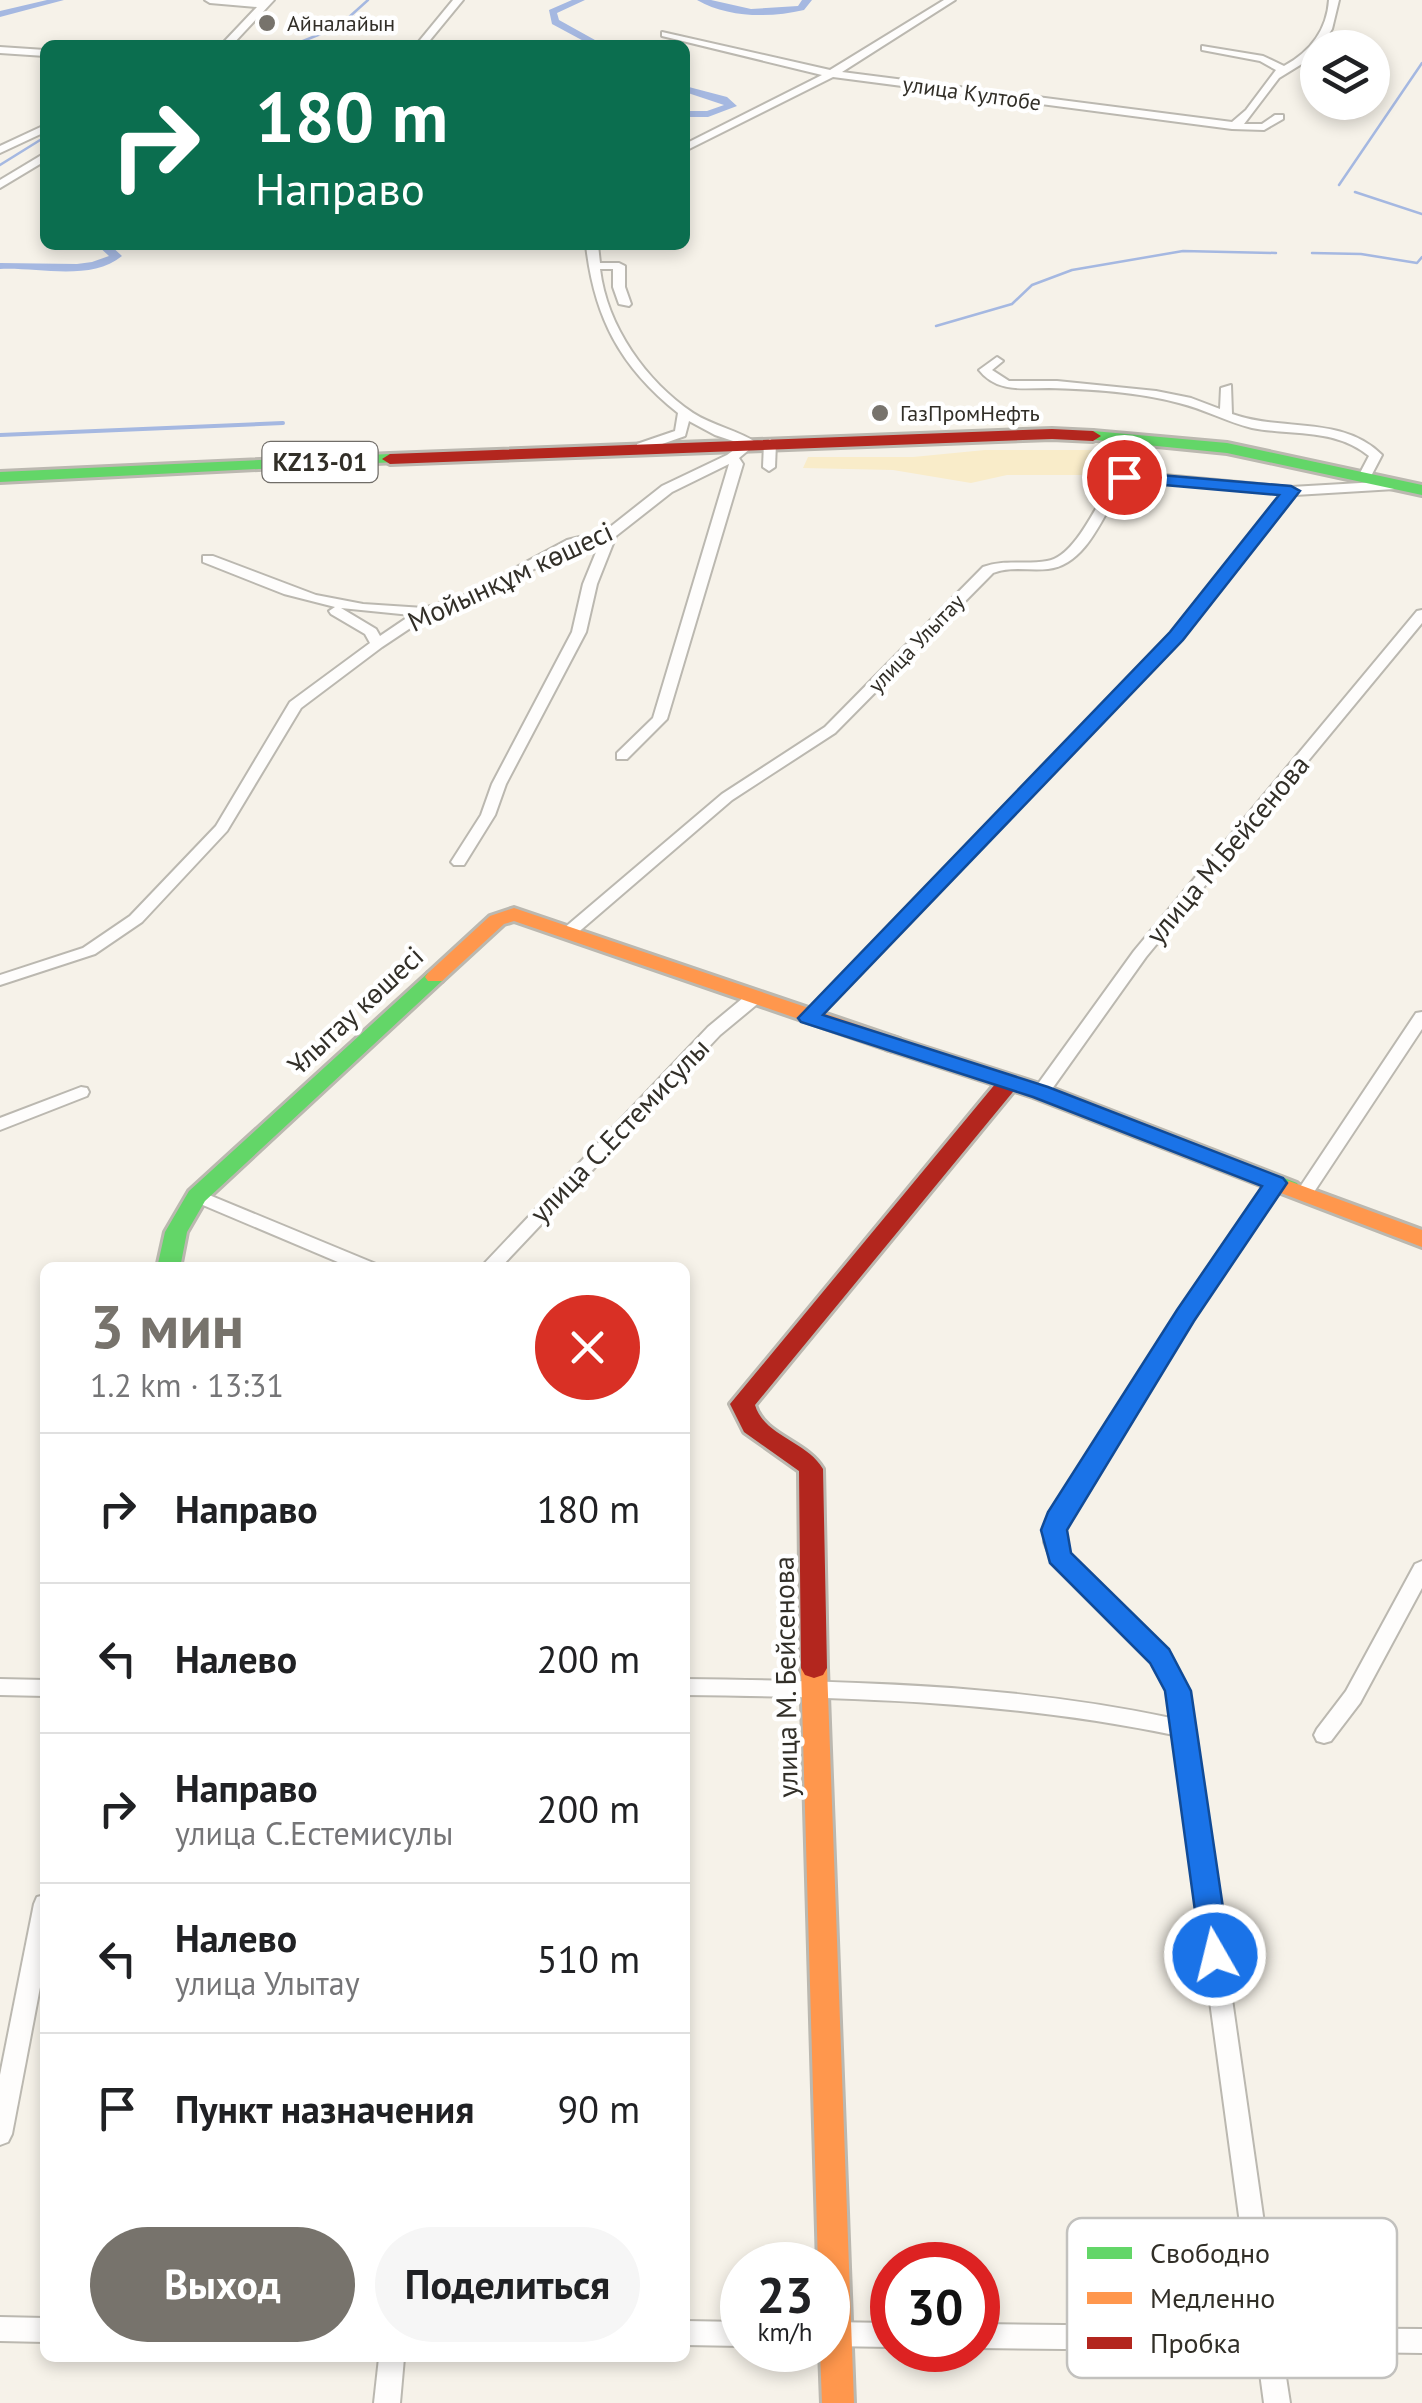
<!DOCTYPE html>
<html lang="ru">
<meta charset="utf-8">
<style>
body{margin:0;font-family:"PT Sans",sans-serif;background:#f6f6f6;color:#202124;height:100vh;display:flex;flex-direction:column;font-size:38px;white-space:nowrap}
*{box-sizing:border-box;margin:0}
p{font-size:32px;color:#757577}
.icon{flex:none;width:55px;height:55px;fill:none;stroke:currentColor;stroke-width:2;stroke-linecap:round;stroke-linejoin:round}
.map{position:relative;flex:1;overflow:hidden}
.side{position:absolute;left:40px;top:1262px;width:650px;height:1100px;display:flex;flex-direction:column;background:#fff;border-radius:15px;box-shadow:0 5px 15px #0003}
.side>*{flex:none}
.guide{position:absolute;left:40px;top:40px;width:650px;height:210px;border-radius:15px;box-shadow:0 5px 15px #0003;background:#0b6e4f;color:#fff;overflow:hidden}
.controls{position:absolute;left:1300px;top:30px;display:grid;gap:20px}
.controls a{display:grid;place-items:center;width:90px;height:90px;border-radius:50%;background:#fff;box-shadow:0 5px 15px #0003;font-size:50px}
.speed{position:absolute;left:720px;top:2242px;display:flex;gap:20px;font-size:50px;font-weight:700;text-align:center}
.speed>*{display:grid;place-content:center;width:130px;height:130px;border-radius:50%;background:#fff;box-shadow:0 5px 15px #0003;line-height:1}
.speed small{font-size:25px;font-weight:400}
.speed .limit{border:15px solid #d22;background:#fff;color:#111}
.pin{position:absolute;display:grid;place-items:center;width:85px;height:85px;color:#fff;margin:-42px;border:5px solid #fff;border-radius:50%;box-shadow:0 2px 10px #0007}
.me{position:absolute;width:110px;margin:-55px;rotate:352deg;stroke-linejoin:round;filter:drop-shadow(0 0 8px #0008)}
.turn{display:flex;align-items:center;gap:35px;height:210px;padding:0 50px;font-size:45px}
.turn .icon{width:130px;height:130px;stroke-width:2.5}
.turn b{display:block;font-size:70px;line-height:85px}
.round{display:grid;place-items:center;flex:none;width:105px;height:105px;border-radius:52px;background:#f6f6f6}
.head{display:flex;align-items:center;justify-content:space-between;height:170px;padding:0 50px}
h1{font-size:60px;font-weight:700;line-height:75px;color:#77736c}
.action{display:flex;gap:20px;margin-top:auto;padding:20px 50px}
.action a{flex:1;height:115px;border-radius:60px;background:#77736c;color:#fff;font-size:40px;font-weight:700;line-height:115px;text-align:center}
.action a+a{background:#f6f6f6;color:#202124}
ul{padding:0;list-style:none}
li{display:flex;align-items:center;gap:30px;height:150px;padding:0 50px;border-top:2px solid #e0e0e0}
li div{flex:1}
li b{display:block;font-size:38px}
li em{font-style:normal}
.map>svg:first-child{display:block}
</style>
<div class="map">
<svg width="1422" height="2403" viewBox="0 0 1422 2403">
<rect width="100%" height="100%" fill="#f6f2e9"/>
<!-- green -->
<path fill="#f9ecc9" d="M985,450H1118L1108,475H1007L971,483L893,470L803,468L808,457H913Z"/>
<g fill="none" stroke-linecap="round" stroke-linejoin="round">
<!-- stream-far1 -->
<g stroke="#a5b8e1" stroke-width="2.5">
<path d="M293,45L338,27L368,0"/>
<path d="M0,165L45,137"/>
<path d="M1339,185L1422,63"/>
<path d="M1355,192L1422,214"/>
<path d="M1312,253L1361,254L1417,263L1422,257"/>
<path d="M936,326L1012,304L1032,285L1072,270L1183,251L1276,253"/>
</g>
<!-- stream -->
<path stroke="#a5b8e1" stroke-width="4" d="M0,435L283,423"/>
<!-- canal -->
<g fill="#a5b8e1" fill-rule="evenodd">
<path d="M47,0H64L0,17V11Z"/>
<path d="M572,0H585L557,13L559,20L604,45H591L552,24L549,10Z"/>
<path d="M697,0H711L751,9L798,6L802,0H812L804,10C770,18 728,18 697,0Z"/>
<path d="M685,86L727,97L737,106L708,117H685V111H707L724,105L685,92Z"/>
<path d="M97,245H110L122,256C90,282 38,267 0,269V263L77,264L92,262L109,256Z"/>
</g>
<defs>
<g id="street">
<path d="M205,0H274L232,45H221L257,7L210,3Z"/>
<path d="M453,0H463L426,45H416Z"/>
<path d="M944,0H955L842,72L1232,122L1246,110L1276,70L1260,61L1202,50V46L1263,56L1284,66C1310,52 1327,30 1329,0H1339L1332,29L1320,48L1305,62L1279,78L1244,124H1262L1275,115H1283V119L1264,130L1232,129L833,77L685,151V144L822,75L662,36V32L830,70Z"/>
<path d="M321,42H374L379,45H316Z"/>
<path d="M0,47L45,50V56L0,53Z"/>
<path d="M45,125V132L0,153V146Z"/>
<path d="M45,153V161L0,188V180Z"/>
<path d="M586,245H598L600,263H619L625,266V287L631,304L629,306L619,304L613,287V269H600C607,327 646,381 693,413C713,426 738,430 757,443L739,458L743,464L667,719L627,759H617V753L653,718L729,464L672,492L616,536L597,584L586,632L506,784L495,815L464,865H454L451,862L481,815L492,784L572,632L583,584L601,540L577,546L471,603L430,615L382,647L301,708L227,831L142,922L95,954L0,985V975L83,948L130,916L216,826L290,702L370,643L365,634L331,614L329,611L335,607L284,594L203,562V556H213L316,595L363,604L424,608L461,597L567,540L605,531L662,486L727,455L742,444L715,435L689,421L685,436L645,450H637V444L675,431L678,413C619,366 594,316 586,245ZM341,608L411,615L380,636L376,629Z"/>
<path d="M997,357L1003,361L992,370L1009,381H1057L1156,391L1191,398L1220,409L1221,388L1231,385L1232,414C1282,432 1342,415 1382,455L1370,478H1360L1359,475L1369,456C1334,428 1294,436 1252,428C1227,422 1204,409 1179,403C1139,392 1091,389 1049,388C1023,388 997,393 979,370Z"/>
<path d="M770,439L776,443L775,467L769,471L763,467L764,443Z"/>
<path d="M1133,472L1291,487L1395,481L1401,485L1395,489L1295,495L1181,639L815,1021L809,1022L801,1017L1171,633L1282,494L1133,480L1124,482C1105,510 1088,565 1048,569C1029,571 1011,566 993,573L835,733L732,800L575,935H563L561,932L563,929L722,794L825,727L983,567C1005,559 1025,565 1047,561C1076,557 1099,499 1115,476Z"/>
<path d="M1422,610V623L1146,957L1047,1096H1035L1033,1092L1035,1088L1134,951L1417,611Z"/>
<path d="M755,992L761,993L763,997L761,1001L720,1035L500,1268H480L708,1027L749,993Z"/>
<path d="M1422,1012V1029L1310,1198H1298L1295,1194L1298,1190L1416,1013Z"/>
<path d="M81,1087L87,1088L89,1092L87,1096L0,1130V1118Z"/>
<path d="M1276,1177L1285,1183L1191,1320L1067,1520L1064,1542L1068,1553L1167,1650L1188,1691L1279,2328L1422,2329V2353L1282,2351L1290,2403H1264L1257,2351L978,2348V2324L1254,2327L1174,1735C1012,1701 849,1697 685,1695V1679C848,1681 1011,1684 1171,1718L1168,1691L1153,1661L1052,1562L1044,1542L1047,1519L1179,1312L1270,1179Z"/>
<path d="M197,1190L376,1264L379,1268H352L191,1200L188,1196Z"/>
<path d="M1422,1561V1588L1360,1703L1331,1741L1324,1743L1317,1741L1314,1735L1317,1729L1346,1691L1415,1564Z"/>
<path d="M0,1679L45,1680V1696L0,1695Z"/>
<path d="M45,1895V1961L12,2134L8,2142L0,2145V2075L34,1904L37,1897Z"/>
<path d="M0,2317L45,2318V2342L0,2341Z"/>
<path d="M685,2321L742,2322V2346L685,2345Z"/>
<path d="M828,2322L892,2323V2347L828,2346Z"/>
<path d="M379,2358H404L400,2403H374Z"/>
</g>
<g id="fast">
<path d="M1093,431L1227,443L1422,485V495L1227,453L1087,439L1085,436Z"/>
<path d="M390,454L398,459L396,462L0,482V472Z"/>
<path d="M435,971L445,977L442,981L205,1201L187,1232L180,1268H157L165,1232L189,1191L428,973Z"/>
<path d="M893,1037L1049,1087L1297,1183L1300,1188L1297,1193H1281L1033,1097L886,1049L882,1044Z"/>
</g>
<g id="slow">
<path d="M514,908L900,1039L904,1044L893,1051L886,1049L514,921L504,924L442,981H428L425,977L428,973L490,916Z"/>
<path d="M1289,1181L1422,1230V1247L1281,1193L1278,1188Z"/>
<path d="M814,1658L823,1661L827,1668L854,2403H822L820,2350H828V2265H818L801,1668L805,1661Z"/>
</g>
<g id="jam">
<path d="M1052,429L1093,431L1101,436L1093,441L1052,439L390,464L382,459L390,454Z"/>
<path d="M1009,1075L1020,1082L1017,1087L755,1405C764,1436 807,1441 823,1469L827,1668L823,1675L814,1678L805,1675L801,1668L799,1471L744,1432L730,1404L1001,1077Z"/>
</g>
</defs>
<!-- street casing -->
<use href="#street" stroke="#bbb8b0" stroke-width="4"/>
<!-- fast casing -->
<use href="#fast" stroke="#bbb8b0" stroke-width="6"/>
<!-- slow casing -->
<use href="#slow" stroke="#bbb8b0" stroke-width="6"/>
<!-- jam casing -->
<use href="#jam" stroke="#bbb8b0" stroke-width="6"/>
<!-- street -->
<use href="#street" fill="#fefdfc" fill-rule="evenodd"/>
<!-- fast -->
<use href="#fast" fill="#63d668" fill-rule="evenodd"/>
<!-- slow -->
<use href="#slow" fill="#ff974d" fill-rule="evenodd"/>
<!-- jam -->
<use href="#jam" fill="#b3261e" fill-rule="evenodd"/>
</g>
<!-- route -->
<path fill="#1a73e8" stroke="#114b97" stroke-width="2.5" d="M1124,472L1291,486L1300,491L1183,640L823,1015L1048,1087L1283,1178L1287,1183L1194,1321L1067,1530L1071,1553L1169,1649L1191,1691L1230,1955L1226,1964L1215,1967L1205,1964L1201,1955L1165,1691L1150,1663L1050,1563L1041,1530L1048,1512L1177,1310L1262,1186L1033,1097L801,1022L798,1018L1170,632L1279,495L1119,481L1116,477Z"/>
<!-- markers -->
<g fill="#77736c" stroke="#fff" stroke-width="4">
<circle cx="267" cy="23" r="10"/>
<circle cx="880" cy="413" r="10"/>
</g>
<g text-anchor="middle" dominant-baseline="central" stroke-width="9" stroke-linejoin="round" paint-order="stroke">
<!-- far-poi labels -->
<g font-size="22" fill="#322f28" stroke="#fff" text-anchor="start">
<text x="287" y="23">Айналайын</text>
<text x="900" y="413">ГазПромНефть</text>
</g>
<!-- far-street labels -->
<g font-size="22" fill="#322f28" stroke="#fff">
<text transform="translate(972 93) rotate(8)">улица Култобе</text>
<text transform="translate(916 643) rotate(-46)">улица Улытау</text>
</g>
<!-- shield labels -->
<rect fill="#fff" stroke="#706d68" stroke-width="2.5" x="262.5" y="442" width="115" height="40" rx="8"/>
<g font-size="25" font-weight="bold" fill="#322f28">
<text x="320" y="462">KZ13-01</text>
</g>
<!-- street labels -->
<g font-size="28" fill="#322f28" stroke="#fff">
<text transform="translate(510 576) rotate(-25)">Мойынқұм көшесі</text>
<text transform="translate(1227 849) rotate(-50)">улица М.Бейсенова</text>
<text transform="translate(355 1010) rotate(-43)">Ұлытау көшесі</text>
<text transform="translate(619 1130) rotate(-46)">улица С.Естемисулы</text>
<text transform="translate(785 1677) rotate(-91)">улица М. Бейсенова</text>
</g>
</g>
<!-- legend -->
<rect x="1067" y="2218" width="330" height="160" rx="15" fill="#fff" stroke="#c2c1be" stroke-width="2.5"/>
<rect x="1087" y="2247" width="45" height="12" fill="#63d668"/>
<rect x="1087" y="2292" width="45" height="12" fill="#ff974d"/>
<rect x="1087" y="2337" width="45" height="12" fill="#b3261e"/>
<g font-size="28" fill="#322f28">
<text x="1150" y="2263">Свободно</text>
<text x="1150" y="2308">Медленно</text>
<text x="1150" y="2353">Пробка</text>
</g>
</svg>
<div class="controls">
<a><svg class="icon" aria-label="layers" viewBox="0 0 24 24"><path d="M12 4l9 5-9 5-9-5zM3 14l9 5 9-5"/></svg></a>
</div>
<div class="speed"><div>23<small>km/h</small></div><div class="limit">30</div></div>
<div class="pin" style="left:1124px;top:477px;background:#d93025"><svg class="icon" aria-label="arrive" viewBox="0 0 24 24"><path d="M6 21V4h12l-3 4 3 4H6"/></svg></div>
<svg class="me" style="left:1215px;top:1955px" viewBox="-20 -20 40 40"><circle r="17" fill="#1a73e8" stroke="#fff" stroke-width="3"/><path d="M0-11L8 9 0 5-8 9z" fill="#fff"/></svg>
<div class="guide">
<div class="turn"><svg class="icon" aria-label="right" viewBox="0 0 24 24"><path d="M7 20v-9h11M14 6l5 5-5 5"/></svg><div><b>180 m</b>Направо</div></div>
</div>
<section class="side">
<div class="head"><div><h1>3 мин</h1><p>1.2 km · 13:31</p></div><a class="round" style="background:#d93025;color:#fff"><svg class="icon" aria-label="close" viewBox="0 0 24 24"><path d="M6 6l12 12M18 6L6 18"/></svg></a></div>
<ul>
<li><svg class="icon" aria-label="right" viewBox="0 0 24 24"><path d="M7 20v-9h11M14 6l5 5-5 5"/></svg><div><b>Направо</b></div><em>180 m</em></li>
<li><svg class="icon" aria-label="left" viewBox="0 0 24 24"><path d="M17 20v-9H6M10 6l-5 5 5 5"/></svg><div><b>Налево</b></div><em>200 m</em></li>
<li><svg class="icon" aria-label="right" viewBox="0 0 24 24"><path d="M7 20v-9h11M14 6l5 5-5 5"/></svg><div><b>Направо</b><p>улица С.Естемисулы</p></div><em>200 m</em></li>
<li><svg class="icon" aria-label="left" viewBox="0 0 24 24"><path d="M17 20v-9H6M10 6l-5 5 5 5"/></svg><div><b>Налево</b><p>улица Улытау</p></div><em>510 m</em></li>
<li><svg class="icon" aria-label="arrive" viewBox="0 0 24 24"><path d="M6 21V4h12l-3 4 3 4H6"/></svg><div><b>Пункт назначения</b></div><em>90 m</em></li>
</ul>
<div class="action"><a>Выход</a><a>Поделиться</a></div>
</section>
</div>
